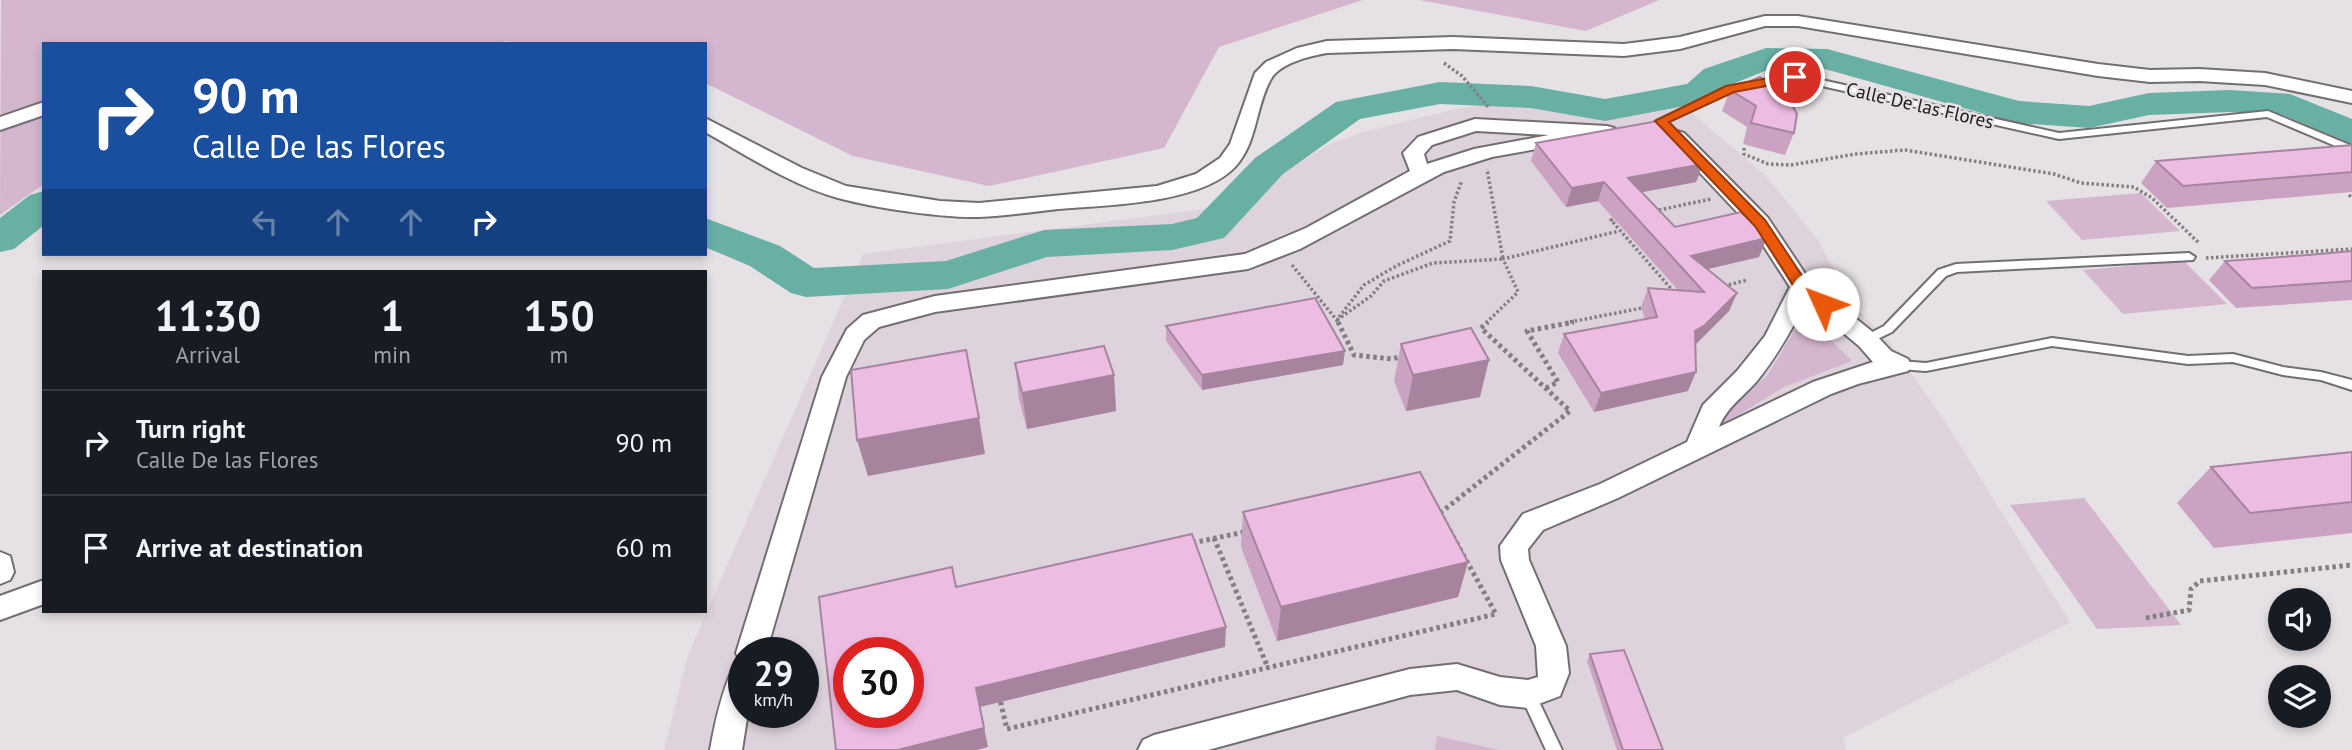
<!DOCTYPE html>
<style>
body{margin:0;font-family:"PT Sans",sans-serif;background:#242831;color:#f1f3f6;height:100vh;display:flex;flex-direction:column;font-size:26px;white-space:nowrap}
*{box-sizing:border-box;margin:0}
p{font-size:23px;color:#9ea1a6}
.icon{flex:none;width:38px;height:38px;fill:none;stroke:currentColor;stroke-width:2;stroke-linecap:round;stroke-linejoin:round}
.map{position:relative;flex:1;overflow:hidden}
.sheet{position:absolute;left:42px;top:270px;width:665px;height:343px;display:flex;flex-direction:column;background:#171b24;border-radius:0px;box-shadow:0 4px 10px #0003}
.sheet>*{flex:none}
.hud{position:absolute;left:42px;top:42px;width:665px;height:214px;border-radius:0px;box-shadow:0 4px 10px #0003;background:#1a4fa0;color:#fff;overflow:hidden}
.buttons{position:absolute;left:2268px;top:588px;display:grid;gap:14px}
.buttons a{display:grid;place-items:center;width:63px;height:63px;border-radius:50%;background:#171b24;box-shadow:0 4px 10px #0003;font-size:35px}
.speed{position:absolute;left:728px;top:637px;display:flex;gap:14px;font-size:35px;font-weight:700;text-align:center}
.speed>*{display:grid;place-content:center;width:91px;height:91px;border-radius:50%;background:#171b24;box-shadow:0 4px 10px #0003;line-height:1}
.speed small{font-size:18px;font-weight:400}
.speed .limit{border:10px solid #d22;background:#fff;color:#111}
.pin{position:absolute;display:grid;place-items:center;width:60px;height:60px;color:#fff;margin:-30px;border:4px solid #fff;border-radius:50%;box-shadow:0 2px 7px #0007}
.me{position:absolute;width:77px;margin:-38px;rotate:313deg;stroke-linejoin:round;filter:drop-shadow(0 0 5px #0008)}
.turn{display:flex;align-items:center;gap:24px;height:147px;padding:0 35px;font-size:32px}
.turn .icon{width:91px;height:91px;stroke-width:2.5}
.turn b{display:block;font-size:49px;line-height:60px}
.lanes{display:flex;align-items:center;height:66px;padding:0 35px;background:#0003;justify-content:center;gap:35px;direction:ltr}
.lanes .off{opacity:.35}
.eta{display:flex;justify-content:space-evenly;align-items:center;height:119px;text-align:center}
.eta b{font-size:42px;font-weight:800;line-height:49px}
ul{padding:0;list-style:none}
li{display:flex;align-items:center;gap:21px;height:105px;padding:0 35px;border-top:2px solid #363941}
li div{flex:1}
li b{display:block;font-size:26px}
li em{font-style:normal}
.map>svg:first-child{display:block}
</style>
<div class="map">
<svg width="2352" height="750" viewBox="0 0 2352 750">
<rect width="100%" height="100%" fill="#e5e1e4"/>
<!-- built -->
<path fill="#ded3dc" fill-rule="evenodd" d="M1674,98L1764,174L1818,240L1851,303L1890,343L1946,423L2070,622L1843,738L1846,750H664L688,655L863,254L1257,202L1284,172L1328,145L1360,133L1455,109L1524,101L1605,110ZM744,653H803V712H744ZM849,653H908V712H849Z"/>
<!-- green -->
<g fill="#d4b6ce">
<path d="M1,0H1363L1219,47L1164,148L989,186L853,156L705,83V44H519L507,41L493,44H44V184L0,215Z"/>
<path d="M1419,0H1659L1586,31Z"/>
<path d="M2141,193L2180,231L2082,240L2046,201Z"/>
<path d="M2184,261L2227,304L2123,314L2083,270Z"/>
<path d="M1803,316L1811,320L1852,361L1784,387L1712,431L1719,416L1767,376Z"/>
<path d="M2084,498L2181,625L2097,629L2010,505Z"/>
<path d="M1437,736L1499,750H1435Z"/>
</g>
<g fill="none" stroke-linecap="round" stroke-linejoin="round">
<!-- river -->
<g fill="#68b0a4" fill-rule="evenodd">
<path d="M1766,48L1827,49L2019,101L2089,106L2149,93L2229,90L2290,94L2352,119V144L2283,115L2229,112L2149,115L2089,128L2017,123L1825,69H1770L1730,85L1711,101L1605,121L1531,108L1440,104L1360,119L1283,174L1224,238L1172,250L1047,257L948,289L806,297L791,293L750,266L705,247V218L780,246L814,268L946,261L1044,230L1172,224L1197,218L1255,158L1336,102L1440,82L1531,86L1605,99L1687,84L1704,69Z"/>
<path d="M44,191V225L14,249L0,252V218L30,195Z"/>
</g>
<defs>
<g id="service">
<path d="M1795,74L2059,133L2268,111L2352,146V153L2267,117L2059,139L1795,80L1733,91L1665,123L1661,124L1656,121L1727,87Z"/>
<path d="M2189,253L2195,257L2193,260L1957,272L1946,276L1892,332L1867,344L1861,340L1863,337L1884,326L1938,270L1956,264Z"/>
<path d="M2052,338L2188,356L2233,354L2283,367L2321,372L2352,380V390L2321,380L2283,375L2233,362L2188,364L2052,346L1926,371L1899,369L1893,365L1899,361L1926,363Z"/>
<path d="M1528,687L1533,689L1562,750H1546L1520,694L1523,689Z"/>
</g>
<g id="minor">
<path d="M1765,16H1798L2098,64L2150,70L2199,69L2265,73L2352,91V103L2265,85L2199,81L2150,82L2098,76L1798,26H1765L1680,49L1624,56L1453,49L1327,53C1310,56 1280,63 1271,79C1255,107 1258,142 1235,167C1200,204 1107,205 1058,209C1032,212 1005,216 979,217C941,218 875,208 838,198C791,185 748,156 705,132V118L802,168L846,186L940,201L979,203L1157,186L1196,174L1220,158L1230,144L1255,73L1266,62L1297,48L1327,41L1453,37L1624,44L1680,37Z"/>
<path d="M44,102V115L0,130V117Z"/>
<path d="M1475,119L1607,126L1614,128L1617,132L1614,136L1578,137L1576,142L1492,157L1444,172L1300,249L1248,269L935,312L879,327L864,340L846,377L766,653H744V663L741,662L736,653L822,377L847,329L863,315L935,296L1245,254L1306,228L1410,171L1403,153L1418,137ZM1476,131L1549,135L1474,149L1427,164L1424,154L1432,145Z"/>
<path d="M1677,131L1684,133L1768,218L1810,281L1875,334L1891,351L1908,359L1911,365L1908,371L1858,384L1831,394L1618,498L1543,530L1528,549L1529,560L1566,646L1569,673L1560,696L1528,708L1500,705L1457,690L1410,695L1208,750H1138L1143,740L1154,735L1410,669L1457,664L1500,677L1528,680L1538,677L1536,646L1501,560L1500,546L1523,514L1600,484L1687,442L1703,405L1737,371L1765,336L1790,287L1752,228L1670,141L1667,137L1670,133ZM1806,302L1859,346L1873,362L1813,382L1719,427C1726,408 1744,396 1757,381C1777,356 1791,331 1806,302Z"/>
<path d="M0,552L10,556L14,572L10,580L0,584Z"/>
<path d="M44,580V604L0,620V596Z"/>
<path d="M744,664V712H748L742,750H710C715,722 721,694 733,668Z"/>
</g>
</defs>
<!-- service casing -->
<use href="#service" stroke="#726f72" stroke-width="4"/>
<!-- minor casing -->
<use href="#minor" stroke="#726f72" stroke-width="4"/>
<!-- path-far1 -->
<g stroke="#827f82" stroke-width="3.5" stroke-dasharray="2.5 2.5" stroke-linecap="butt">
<path d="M1444,63L1462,76L1489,108"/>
<path d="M1744,148V154L1768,164L1791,165L1856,154L1905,150L2054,174L2081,183L2134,187L2152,198L2199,243"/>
<path d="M2349,195L2352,198"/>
<path d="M1654,211L1711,199"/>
<path d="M1618,219L1611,220L1674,292"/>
<path d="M2206,258L2352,249"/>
<path d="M1292,265L1339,323"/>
<path d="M1724,286L1747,280"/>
<path d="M1339,317L1364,285L1396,266L1450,241L1454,202L1462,180"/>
<path d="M1337,320L1371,296L1384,281L1433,263L1503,259L1487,169"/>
<path d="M1486,323L1518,292L1503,259L1619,231"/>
<path d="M1565,323L1647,307"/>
</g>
<!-- path -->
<g stroke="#827f82" stroke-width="5" stroke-dasharray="3.5 3.5" stroke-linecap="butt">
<path d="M1338,322L1354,355L1392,359L1403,356"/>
<path d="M1546,388L1558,382L1527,331L1574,322"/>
<path d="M1429,493L1496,614L1007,729L974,589Z"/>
<path d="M1440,513L1570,411L1481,328L1488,322"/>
<path d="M1214,538L1268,668"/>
<path d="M2146,618L2189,610L2191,589L2200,581L2352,565"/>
</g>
<!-- service -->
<use href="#service" fill="#fff" fill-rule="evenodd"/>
<!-- minor -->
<use href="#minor" fill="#fff" fill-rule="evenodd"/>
</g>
<!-- wall -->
<g fill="#cca2c2">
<path d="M1760,77L1794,133L1785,155L1743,144L1747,127L1722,111L1730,90Z"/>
<path d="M1536,143L1703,164L1696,182L1642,192L1675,227L1759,257L1707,269L1737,293L1729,311L1695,345L1688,391L1594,412L1558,353L1564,334L1645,319L1641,307L1648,288L1678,290L1598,201L1566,207L1531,161Z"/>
<path d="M2352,145V192L2167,208L2141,183L2156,161Z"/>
<path d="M2352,251V300L2236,308L2209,280L2225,261L2308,255Z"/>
<path d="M1166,326L1343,365L1202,390L1166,341Z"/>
<path d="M1401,344L1480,397L1406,411L1394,381Z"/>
<path d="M1015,363L1114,375L1116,411L1027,429L1019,400Z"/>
<path d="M2352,452V533L2214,548L2177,503L2211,467Z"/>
<path d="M1243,512L1468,562L1458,597L1277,641L1241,547Z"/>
<path d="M1590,654L1663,750H1617L1587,661Z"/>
</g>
<!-- shaded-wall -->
<g fill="#a6849e">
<path d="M1703,164L1696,182L1622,196L1628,178Z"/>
<path d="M1604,182L1598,201L1566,207L1572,188Z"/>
<path d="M1767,238L1759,257L1687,274L1691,256Z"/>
<path d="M1737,293L1729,311L1697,343L1687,350L1695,331Z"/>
<path d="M1345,351L1343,365L1202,390V375Z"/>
<path d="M1489,360L1480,397L1406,411L1413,375Z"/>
<path d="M1696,372L1688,391L1594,412L1601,393Z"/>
<path d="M1114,375L1116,411L1027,429L1022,393Z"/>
<path d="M979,418L985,454L868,476L857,440Z"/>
<path d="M1468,562L1458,597L1277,641L1281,607Z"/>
<path d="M1226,627L1225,647L980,707L988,747L977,750H898L976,688Z"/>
</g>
<!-- building -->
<g fill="#edbce2" stroke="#a6849e" stroke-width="2" fill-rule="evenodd">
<path d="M1760,77L1791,103L1797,114L1794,133L1751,123L1756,106L1730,90Z"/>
<path d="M1663,120L1703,164L1628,178L1675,227L1741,212L1767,238L1691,256L1737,293L1705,325L1695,331L1696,372L1601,393L1564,334L1657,317L1648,288L1704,292L1604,182L1572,188L1536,143Z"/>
<path d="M2352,145V172L2183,186L2156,161Z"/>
<path d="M2352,251V281L2252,288L2225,261L2308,255Z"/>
<path d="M1315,298L1345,351L1202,375L1166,326Z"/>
<path d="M1471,328L1489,360L1413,375L1401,344Z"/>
<path d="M1104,346L1114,375L1022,393L1015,363Z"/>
<path d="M966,350L979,418L857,440L851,370Z"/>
<path d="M2352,452V502L2250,513L2211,467Z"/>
<path d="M1420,472L1468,562L1281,607L1243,512Z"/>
<path d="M1192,534L1226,627L976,688L984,728L898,750H836L819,597L952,567L956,587ZM849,653H908V712H849Z"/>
<path d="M1624,650L1663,750H1623L1590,654Z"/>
</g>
<!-- route -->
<path fill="#ea580c" stroke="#983908" stroke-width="2" d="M1795,73L1799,75V80L1734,92L1669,122L1765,220L1807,283L1829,301L1831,304L1823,310L1796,290L1755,226L1655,121L1726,86Z"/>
<g text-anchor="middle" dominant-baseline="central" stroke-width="5" stroke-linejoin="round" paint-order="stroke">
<!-- street labels -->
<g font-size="19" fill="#1c1a1c" stroke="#e5e1e4">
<text transform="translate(1920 105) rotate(13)">Calle De las Flores</text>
</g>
</g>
</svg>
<div class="buttons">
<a><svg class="icon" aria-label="sound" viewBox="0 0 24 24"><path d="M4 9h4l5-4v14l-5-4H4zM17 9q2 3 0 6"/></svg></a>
<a><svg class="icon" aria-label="layers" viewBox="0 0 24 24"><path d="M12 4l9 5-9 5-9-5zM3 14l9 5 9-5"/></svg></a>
</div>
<div class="speed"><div>29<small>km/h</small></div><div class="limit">30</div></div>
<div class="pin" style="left:1795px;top:77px;background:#d93025"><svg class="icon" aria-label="arrive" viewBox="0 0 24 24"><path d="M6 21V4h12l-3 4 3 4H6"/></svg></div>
<svg class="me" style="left:1823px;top:304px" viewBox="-20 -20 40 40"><circle r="19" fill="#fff"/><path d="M0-13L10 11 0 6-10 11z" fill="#ea580c"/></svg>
<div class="hud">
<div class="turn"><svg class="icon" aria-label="right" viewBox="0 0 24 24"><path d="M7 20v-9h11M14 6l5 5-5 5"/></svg><div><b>90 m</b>Calle De las Flores</div></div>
<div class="lanes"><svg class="icon off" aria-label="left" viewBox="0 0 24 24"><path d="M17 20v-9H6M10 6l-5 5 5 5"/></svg><svg class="icon off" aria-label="ahead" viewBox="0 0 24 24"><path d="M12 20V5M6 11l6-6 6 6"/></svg><svg class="icon off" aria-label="ahead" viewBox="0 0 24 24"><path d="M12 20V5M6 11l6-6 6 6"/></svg><svg class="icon" aria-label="right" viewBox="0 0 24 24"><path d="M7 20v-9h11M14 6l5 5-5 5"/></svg></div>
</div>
<section class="sheet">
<div class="eta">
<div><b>11:30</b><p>Arrival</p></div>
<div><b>1</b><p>min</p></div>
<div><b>150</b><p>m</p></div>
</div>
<ul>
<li><svg class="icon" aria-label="right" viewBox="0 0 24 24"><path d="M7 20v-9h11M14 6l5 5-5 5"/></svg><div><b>Turn right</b><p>Calle De las Flores</p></div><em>90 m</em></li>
<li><svg class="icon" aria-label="arrive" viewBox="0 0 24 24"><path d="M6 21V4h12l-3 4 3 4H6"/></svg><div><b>Arrive at destination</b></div><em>60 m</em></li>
</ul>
</section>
</div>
